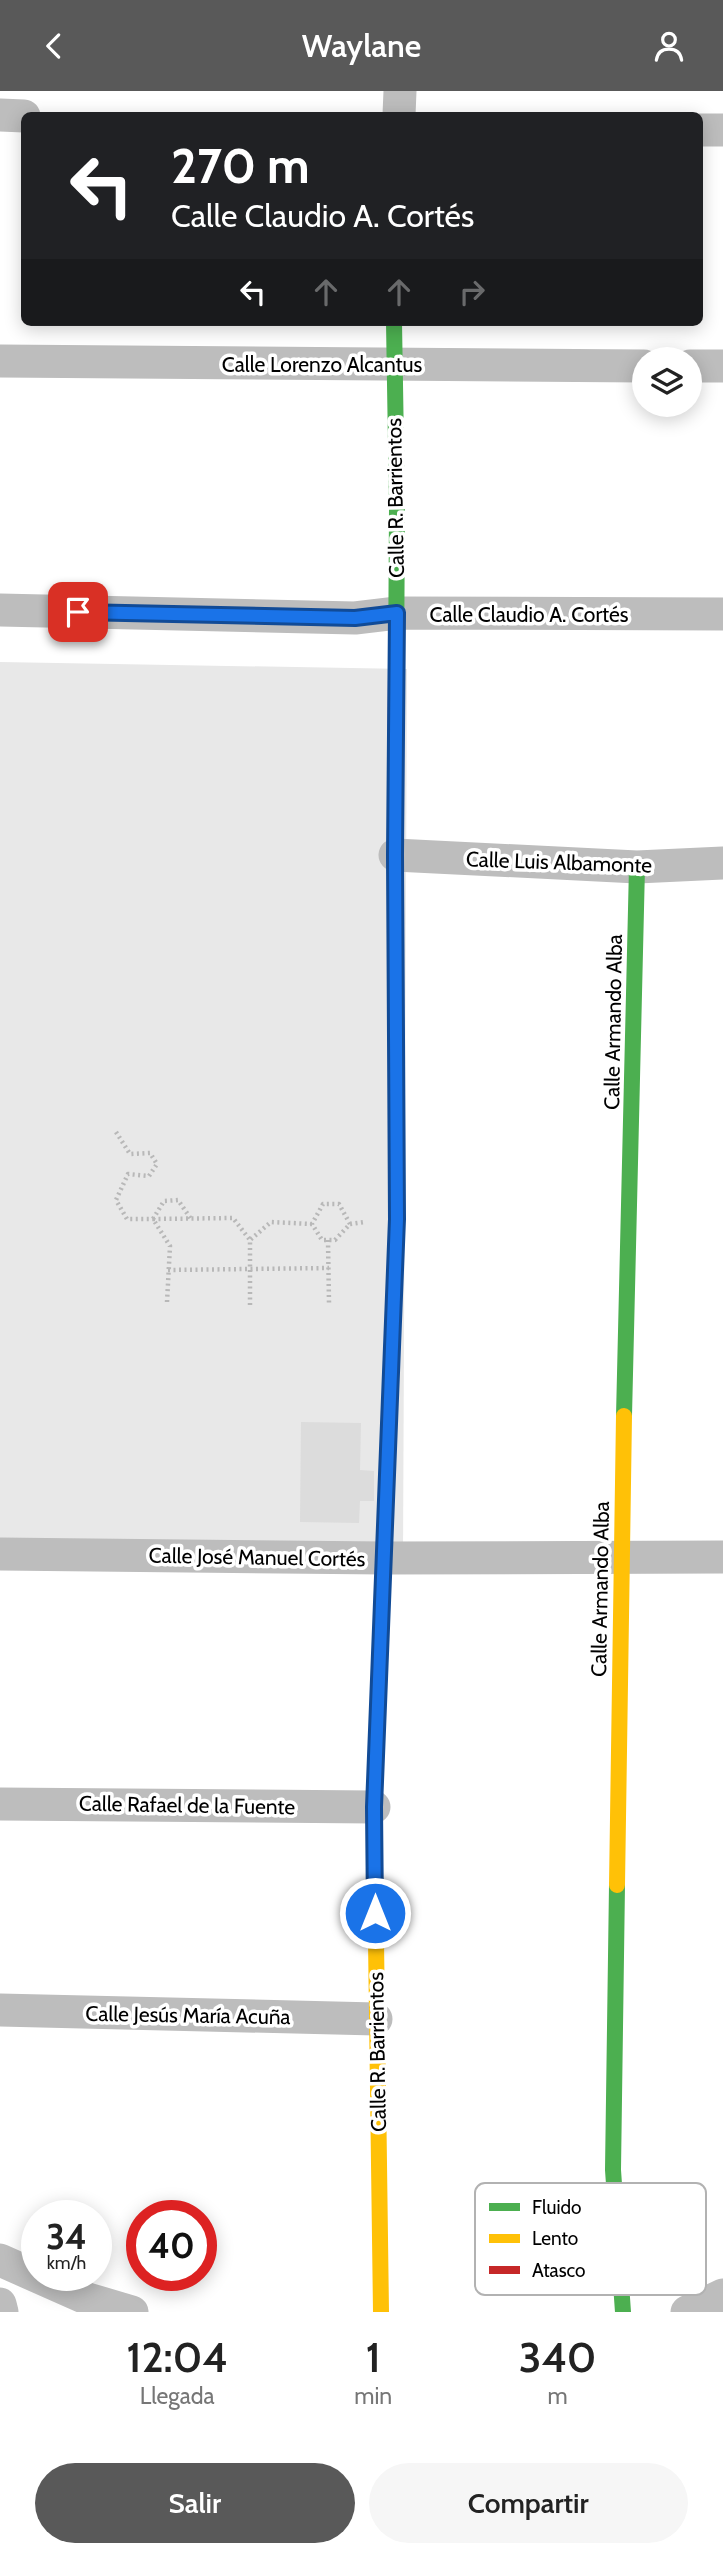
<!DOCTYPE html>
<html lang="es">
<meta charset="utf-8">
<style>
body{margin:0;font-family:Cabin,sans-serif;background:#f6f6f6;color:#222;height:100vh;display:flex;flex-direction:column;font-size:26px;white-space:nowrap}
*{box-sizing:border-box;margin:0}
p{font-size:23px;color:#767676}
.icon{flex:none;width:38px;height:38px;fill:none;stroke:currentColor;stroke-width:2;stroke-linecap:round;stroke-linejoin:round}
.map{position:relative;height:2221px;overflow:hidden}
.panel{display:flex;flex-direction:column;background:#fff;flex:1}
.panel>*{flex:none}
.hud{position:absolute;left:21px;top:21px;width:682px;height:214px;border-radius:10px;box-shadow:0 4px 18px #0003;background:#202124;color:#fff;overflow:hidden}
.fabs{position:absolute;left:632px;top:256px;display:grid;gap:14px}
.fabs a{display:grid;place-items:center;width:70px;height:70px;border-radius:50%;background:#fff;box-shadow:0 4px 18px #0003;font-size:35px}
.speed{position:absolute;left:21px;top:2109px;display:flex;gap:14px;font-size:35px;font-weight:700;text-align:center}
.speed>*{display:grid;place-content:center;width:91px;height:91px;border-radius:50%;background:#fff;box-shadow:0 4px 18px #0003;line-height:1}
.speed small{font-size:18px;font-weight:400}
.speed .limit{border:10px solid #d22;background:#fff;color:#111}
.pin{position:absolute;display:grid;place-items:center;width:60px;height:60px;color:#fff;margin:-30px;border-radius:14px;box-shadow:0 4px 10px #0006}
.me{position:absolute;width:77px;margin:-38px;rotate:0deg;stroke-linejoin:round;filter:drop-shadow(0 0 5px #0008)}
.turn{display:flex;align-items:center;gap:24px;height:147px;padding:0 35px;font-size:32px}
.turn .icon{width:91px;height:91px;stroke-width:2.5}
.turn b{display:block;font-size:49px;line-height:60px}
.lanes{display:flex;align-items:center;height:66px;padding:0 35px;background:#0003;justify-content:center;gap:35px;direction:ltr}
.lanes .off{opacity:.35}
.eta{display:flex;justify-content:space-evenly;align-items:center;height:119px;text-align:center}
.eta b{font-size:42px;font-weight:600;line-height:49px}
.primary-button{display:flex;gap:14px;margin-top:auto;padding:14px 35px}
.primary-button a{flex:1;height:80px;border-radius:42px;background:#595959;color:#fff;font-size:28px;font-weight:600;line-height:80px;text-align:center}
.primary-button a+a{background:#f6f6f6;color:#222}
header{display:flex;justify-content:space-between;align-items:center;height:91px;padding:0 35px;background:#595959;color:#fff;font-size:32px;font-weight:600}
.map>svg:first-child{display:block}
</style>
<header><svg class="icon" aria-label="back" viewBox="0 0 24 24"><path d="M15 5l-7 7 7 7"/></svg>Waylane<svg class="icon" aria-label="person" viewBox="0 0 24 24"><circle cx="12" cy="8" r="4"/><path d="M4 21q1-7 8-7t8 7"/></svg></header>
<div class="map">
<svg width="723" height="2221" viewBox="0 0 723 2221">
<rect width="100%" height="100%" fill="#fff"/>
<!-- green -->
<path fill="#e8e8e8" d="M0,571L407,578L403,1466L0,1467Z"/>
<!-- building -->
<path fill="#dcdcdc" d="M301,1331L361,1332L360,1379L374,1380V1410H360L359,1432L300,1431Z"/>
<g fill="none" stroke-linecap="round" stroke-linejoin="round">
<!-- path -->
<g stroke="#b8b8b8" stroke-width="4.5" stroke-dasharray="2 3.5" stroke-linecap="butt">
<path d="M116,1041L130,1063L150,1062L157,1073L149,1085L128,1083L116,1109L127,1128H153"/>
<path d="M153,1128L233,1127L250,1149"/>
<path d="M350,1133L339,1113H323L312,1133L322,1149H335L350,1133L364,1131"/>
<path d="M328,1149L329,1212"/>
<path d="M168,1179L329,1177"/>
<path d="M167,1211L170,1155L153,1128L164,1110L178,1109L191,1128"/>
<path d="M250,1214V1149L271,1131L312,1133"/>
</g>
<!-- street -->
<g stroke="#bdbdbd" stroke-width="33">
<path d="M0,24L24,25"/>
<path d="M399,24L400,0"/>
<path d="M700,39H723"/>
<path d="M0,270L644,275"/>
<path d="M690,275H723"/>
<path d="M0,519L355,527L397,522L723,523"/>
<path d="M395,764L637,776L723,772"/>
<path d="M0,1463L385,1467L723,1466"/>
<path d="M0,1713L374,1716"/>
<path d="M0,1919L376,1928"/>
<path d="M0,2169L88,2208L132,2221"/>
<path d="M0,2213L2,2221"/>
<path d="M687,2221L723,2204"/>
</g>
<!-- fast -->
<g stroke="#4caf50" stroke-width="16">
<path d="M394,231L397,417L396,585"/>
<path d="M624,1325L637,776"/>
<path d="M617,1794L613,2079L623,2221"/>
<path d="M376,1850L374,1716L392,1251"/>
</g>
<!-- slow -->
<g stroke="#ffc107" stroke-width="16">
<path d="M392,1251L397,1128L395,782"/>
<path d="M617,1794L624,1325"/>
<path d="M376,1850L381,2221"/>
</g>
<!-- jam -->
<path stroke="#c62828" stroke-width="16" d="M395,782L396,585"/>
</g>
<g fill="none" stroke-linecap="round" stroke-linejoin="round">
<defs>
<path id="route" d="M78,521L355,527L397,522L395,764L397,1128L374,1716L375,1822"/>
</defs>
<!-- route casing -->
<use href="#route" stroke="#114b97" stroke-width="18"/>
<!-- route -->
<use href="#route" stroke="#1a73e8" stroke-width="12"/>
</g>
<g text-anchor="middle" dominant-baseline="central" stroke-width="7" stroke-linejoin="round" paint-order="stroke">
<!-- street labels -->
<g font-size="21" fill="#000" stroke="#fff">
<text x="322" y="273">Calle Lorenzo Alcantus</text>
<text transform="translate(395 407) rotate(-91)">Calle R. Barrientos</text>
<text x="529" y="523">Calle Claudio A. Cortés</text>
<text transform="translate(559 771) rotate(2)">Calle Luis Albamonte</text>
<text transform="translate(613 931) rotate(-89)">Calle Armando Alba</text>
<text transform="translate(257 1466) rotate(1)">Calle José Manuel Cortés</text>
<text transform="translate(600 1498) rotate(-89)">Calle Armando Alba</text>
<text transform="translate(187 1714) rotate(1)">Calle Rafael de la Fuente</text>
<text transform="translate(188 1924) rotate(1)">Calle Jesús María Acuña</text>
<text transform="translate(377 1961) rotate(-91)">Calle R. Barrientos</text>
</g>
</g>
<!-- legend -->
<rect x="475" y="2092" width="231" height="112" rx="10" fill="#fff" stroke="#b2b2b2" stroke-width="2"/>
<rect x="489" y="2112" width="31" height="8" fill="#4caf50"/>
<rect x="489" y="2143" width="31" height="9" fill="#ffc107"/>
<rect x="489" y="2175" width="31" height="8" fill="#c62828"/>
<g font-size="19" fill="#000">
<text x="532" y="2123">Fluido</text>
<text x="532" y="2154">Lento</text>
<text x="532" y="2186">Atasco</text>
</g>
</svg>
<div class="fabs">
<a><svg class="icon" aria-label="layers" viewBox="0 0 24 24"><path d="M12 4l9 5-9 5-9-5zM3 14l9 5 9-5"/></svg></a>
</div>
<div class="speed"><div>34<small>km/h</small></div><div class="limit">40</div></div>
<div class="pin" style="left:78px;top:521px;background:#d93025"><svg class="icon" aria-label="arrive" viewBox="0 0 24 24"><path d="M6 21V4h12l-3 4 3 4H6"/></svg></div>
<svg class="me" style="left:375px;top:1822px" viewBox="-20 -20 40 40"><circle r="17" fill="#1a73e8" stroke="#fff" stroke-width="3"/><path d="M0-11L8 9 0 5-8 9z" fill="#fff"/></svg>
<div class="hud">
<div class="turn"><svg class="icon" aria-label="left" viewBox="0 0 24 24"><path d="M17 20v-9H6M10 6l-5 5 5 5"/></svg><div><b>270 m</b>Calle Claudio A. Cortés</div></div>
<div class="lanes"><svg class="icon" aria-label="left" viewBox="0 0 24 24"><path d="M17 20v-9H6M10 6l-5 5 5 5"/></svg><svg class="icon off" aria-label="ahead" viewBox="0 0 24 24"><path d="M12 20V5M6 11l6-6 6 6"/></svg><svg class="icon off" aria-label="ahead" viewBox="0 0 24 24"><path d="M12 20V5M6 11l6-6 6 6"/></svg><svg class="icon off" aria-label="right" viewBox="0 0 24 24"><path d="M7 20v-9h11M14 6l5 5-5 5"/></svg></div>
</div>
</div>
<section class="panel">
<div class="eta">
<div><b>12:04</b><p>Llegada</p></div>
<div><b>1</b><p>min</p></div>
<div><b>340</b><p>m</p></div>
</div>
<div class="primary-button"><a>Salir</a><a>Compartir</a></div>
</section>
